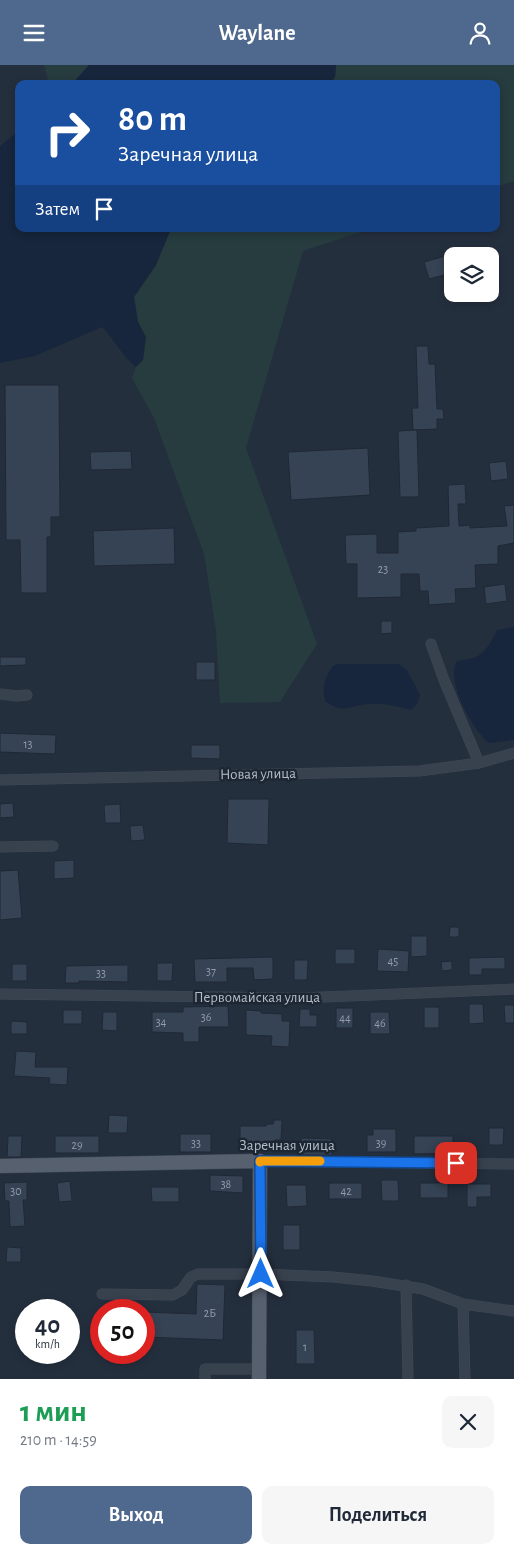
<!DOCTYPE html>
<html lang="ru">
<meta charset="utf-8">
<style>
body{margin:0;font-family:"Alegreya Sans",sans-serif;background:#f6f6f7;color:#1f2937;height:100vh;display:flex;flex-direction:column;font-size:19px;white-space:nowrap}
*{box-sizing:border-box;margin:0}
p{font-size:16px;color:#747a83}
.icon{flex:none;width:28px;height:28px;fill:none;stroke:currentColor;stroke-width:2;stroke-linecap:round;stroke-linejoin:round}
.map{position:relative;height:1314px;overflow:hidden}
.side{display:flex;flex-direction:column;background:#fff;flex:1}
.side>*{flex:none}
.guide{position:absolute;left:15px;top:15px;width:485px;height:152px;border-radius:10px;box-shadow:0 2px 8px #0003;background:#1a4fa0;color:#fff;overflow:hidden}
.controls{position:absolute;left:444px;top:182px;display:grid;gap:10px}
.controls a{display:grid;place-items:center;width:55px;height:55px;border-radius:10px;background:#fff;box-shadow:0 2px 8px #0003;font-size:25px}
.speed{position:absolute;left:15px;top:1234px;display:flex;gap:10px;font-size:25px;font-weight:700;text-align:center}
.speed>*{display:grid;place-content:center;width:65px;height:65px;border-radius:50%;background:#fff;box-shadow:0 2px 8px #0003;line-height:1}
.speed small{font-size:12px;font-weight:400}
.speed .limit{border:8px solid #d22;background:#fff;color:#111}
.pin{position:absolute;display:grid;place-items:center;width:42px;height:42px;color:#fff;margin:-21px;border-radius:10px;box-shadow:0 2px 8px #0006}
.me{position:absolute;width:55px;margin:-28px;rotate:0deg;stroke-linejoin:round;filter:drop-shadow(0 0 4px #0008)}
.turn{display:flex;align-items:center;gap:18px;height:105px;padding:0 20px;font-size:22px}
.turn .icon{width:65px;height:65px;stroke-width:2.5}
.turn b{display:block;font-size:35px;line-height:42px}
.then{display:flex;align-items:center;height:48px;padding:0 20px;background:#0003;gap:10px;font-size:19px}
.round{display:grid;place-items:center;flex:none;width:52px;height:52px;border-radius:10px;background:#f6f6f7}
.summary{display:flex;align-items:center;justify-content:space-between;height:85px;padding:0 20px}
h1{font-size:30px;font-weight:700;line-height:38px;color:#1e9e55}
.button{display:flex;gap:10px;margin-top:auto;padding:10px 20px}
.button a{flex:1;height:58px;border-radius:10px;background:#4f688e;color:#fff;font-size:20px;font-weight:700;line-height:58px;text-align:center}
.button a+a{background:#f6f6f7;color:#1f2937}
header{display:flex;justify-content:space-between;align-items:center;height:65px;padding:0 20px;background:#4f688e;color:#fff;font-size:22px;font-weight:700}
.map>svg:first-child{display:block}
</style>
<header><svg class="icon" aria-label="menu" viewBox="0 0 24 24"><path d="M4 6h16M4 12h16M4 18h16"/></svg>Waylane<svg class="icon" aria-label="person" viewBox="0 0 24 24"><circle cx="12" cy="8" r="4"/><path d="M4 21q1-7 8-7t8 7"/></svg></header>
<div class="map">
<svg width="514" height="1314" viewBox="0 0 514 1314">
<rect width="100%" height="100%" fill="#242f3e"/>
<!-- green -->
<g fill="#263c3f">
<path d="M44,0H90L72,19H49Z"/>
<path d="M336,0H514V116L496,122V19H329L335,12Z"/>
<path d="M170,164H370L303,186L246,383L317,579L280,637L220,638L216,566L204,489L154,353L132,313L136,302L144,288L145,272L138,257L134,232L156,200Z"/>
</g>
<!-- water -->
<g fill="#17263c">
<path d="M89,0H336L335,12L329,19H72Z"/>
<path d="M19,66V164H171L156,200L134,232L138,257L146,272L143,295L136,302C122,291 114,274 102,262L35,291L0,298V81Z"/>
<path d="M514,562V675L489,678C472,664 445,616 457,596C462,595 468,594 473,593C485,590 492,575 497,565Z"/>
<path d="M338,599H399L407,605L420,630L417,639L411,645C398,642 384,638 371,639C349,639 346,651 325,636C322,620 324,614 333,601Z"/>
</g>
<!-- building -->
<g fill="#364354" stroke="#1f2835">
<path d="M452,189V208L429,214L424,197Z"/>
<path d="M416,281H428L429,299H435L437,344H443L444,354H437V364L413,365L412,343H418Z"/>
<path d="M5,320H59L60,452H51V472H47V528H21L20,475H6Z"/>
<path d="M417,365L419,432H400L398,366Z"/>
<path d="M368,383L370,430L291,435L288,387Z"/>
<path d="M131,386L132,404L91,405L90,387Z"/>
<path d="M506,396L508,414L491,416L489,398Z"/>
<path d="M465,419L466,439H458L459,461L470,460V463L507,461L504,441L514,440V478L498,481V499L475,500L476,523L455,524L456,538L429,540L428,526H420L419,509H401V532L357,533V499H346L345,470L377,469V488H398V467L416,466V463L449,461L448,420Z"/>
<path d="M174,463L175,499L94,501L93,466Z"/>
<path d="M505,519L507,536L486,539L484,522Z"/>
<path d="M381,556H392V568L381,569Z"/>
<path d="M0,592H26V600L0,601Z"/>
<rect x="196" y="597" width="19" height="18"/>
<path d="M0,668L56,670L55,689L0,687Z"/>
<path d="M191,680H220V694L191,693Z"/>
<path d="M228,734H269L268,780L227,778Z"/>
<path d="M13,738L14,752L0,753V739Z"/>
<path d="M120,739L121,758H105L104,740Z"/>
<path d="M143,760L145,775L131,776L130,761Z"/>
<path d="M74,795V813L54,814V796Z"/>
<path d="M18,805L22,853L0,855V806Z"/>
<path d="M450,862H459V872H449Z"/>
<path d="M411,871H427V891L411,892Z"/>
<rect x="335" y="884" width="20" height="15"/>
<path d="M378,884L409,886L408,907L377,906Z"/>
<path d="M273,892V914L254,915L253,903H227V917H195L194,894Z"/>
<path d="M505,892V904H482V910H469V893Z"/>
<path d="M294,895H308L307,915H294Z"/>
<path d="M452,896V905L442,906L441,897Z"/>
<path d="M157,898H173L172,916H157Z"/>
<rect x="12" y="899" width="15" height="17"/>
<path d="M118,900H128V917L79,916V918H65L66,901Z"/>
<path d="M469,939H483L484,958L469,959Z"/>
<path d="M504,940H514V958H505Z"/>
<path d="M228,941L229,962H199V977H183V968L152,967V947H183V942Z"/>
<rect x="424" y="942" width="15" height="21"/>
<rect x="336" y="943" width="17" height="20"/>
<path d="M300,944H310V950H317V962H299Z"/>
<rect x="63" y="945" width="19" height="14"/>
<path d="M246,945L261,946V948L282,949V956H290L289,982L271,981L272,971L246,970Z"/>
<path d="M103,947H117V966L102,965Z"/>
<path d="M370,947H389L390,969H370Z"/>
<path d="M11,956L27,957V969H11Z"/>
<path d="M16,986L36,987L35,1002H68L67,1020L49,1019L50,1013L14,1011Z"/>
<path d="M109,1050L128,1051L127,1068H108Z"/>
<path d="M274,1055H282L281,1075H275V1078H240V1061H266L267,1059H273Z"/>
<path d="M489,1063H504L503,1080H489Z"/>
<path d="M373,1064H396V1087H367V1070H373Z"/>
<rect x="180" y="1069" width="31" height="18"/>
<path d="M8,1071H22L21,1092H7Z"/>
<rect x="55" y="1071" width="44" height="17"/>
<path d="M414,1071H453V1088L414,1089Z"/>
<path d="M301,1073L332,1074V1090H301Z"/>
<path d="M210,1110L243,1111V1128L210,1126Z"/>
<path d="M381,1115H398L399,1136H382Z"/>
<path d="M70,1116L72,1136L59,1137L57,1118Z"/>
<path d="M27,1117V1135H23L25,1161L10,1162L9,1136H5L4,1118Z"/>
<rect x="329" y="1118" width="33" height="16"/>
<rect x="420" y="1118" width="28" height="15"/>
<path d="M467,1119H491V1132H477V1142H467Z"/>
<path d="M286,1120H306L307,1141L287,1142Z"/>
<path d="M151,1122H179V1137H152Z"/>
<rect x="283" y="1160" width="17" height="25"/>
<path d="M7,1182L21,1183V1197H6Z"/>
<path d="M197,1219L225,1220L223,1275L144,1272V1247L196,1249Z"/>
<path d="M296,1265H314L315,1299H296Z"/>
</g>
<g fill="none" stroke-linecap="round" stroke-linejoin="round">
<defs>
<g id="minor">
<path d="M431,579L444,615L479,698"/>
<path d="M0,629L17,631L27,630"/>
<path d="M0,715L419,706L479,698L514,688"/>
<path d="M0,782L53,781"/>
<path d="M0,929L300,933L514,924"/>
<path d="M260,1096L514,1099"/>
<path d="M406,1220L408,1314"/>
<path d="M102,1229L173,1230L182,1225L191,1212L198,1209H261L333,1212L372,1216L423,1224L463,1239L514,1246"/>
<path d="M463,1239L465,1314"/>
<path d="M205,1314V1304H259"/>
</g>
<path id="major" d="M0,1101L260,1096L259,1314"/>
</defs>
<!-- minor casing -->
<use href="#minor" stroke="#414a57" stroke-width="11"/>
<!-- major casing -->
<use href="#major" stroke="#414a57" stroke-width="15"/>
<!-- minor -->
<use href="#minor" stroke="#38414e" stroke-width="10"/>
<!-- major -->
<use href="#major" stroke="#56606e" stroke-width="14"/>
</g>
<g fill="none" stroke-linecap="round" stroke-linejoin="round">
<defs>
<path id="route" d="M261,1209L260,1096L456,1098"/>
</defs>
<!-- route casing -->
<use href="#route" stroke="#114b97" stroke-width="12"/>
<!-- route -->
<use href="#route" stroke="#1a73e8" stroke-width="9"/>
<!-- slow -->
<path stroke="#f59e0b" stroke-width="9" d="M260,1097V1096H320"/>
</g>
<g text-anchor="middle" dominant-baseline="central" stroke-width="5" stroke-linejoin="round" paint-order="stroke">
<!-- number labels -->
<g font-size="12" fill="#929caa">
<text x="383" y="504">23</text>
<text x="28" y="679">13</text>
<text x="393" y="896">45</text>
<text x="211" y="906">37</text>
<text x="101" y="908">33</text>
<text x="206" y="952">36</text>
<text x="345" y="953">44</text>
<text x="161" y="957">34</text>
<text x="380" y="958">46</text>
<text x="196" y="1078">33</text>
<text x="381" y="1078">39</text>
<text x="77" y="1080">29</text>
<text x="226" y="1119">38</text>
<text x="16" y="1126">30</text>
<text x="346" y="1126">42</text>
<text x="210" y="1248">2Б</text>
<text x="305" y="1282">1</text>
</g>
<!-- street labels -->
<g font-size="15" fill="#b4bcc9" stroke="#1d2633">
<text transform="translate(258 709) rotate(-1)">Новая улица</text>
<text x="257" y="932">Первомайская улица</text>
<text x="287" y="1080">Заречная улица</text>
</g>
</g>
</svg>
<div class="controls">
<a><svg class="icon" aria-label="layers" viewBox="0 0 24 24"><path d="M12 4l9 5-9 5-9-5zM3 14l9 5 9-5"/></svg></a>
</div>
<div class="speed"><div>40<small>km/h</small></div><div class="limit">50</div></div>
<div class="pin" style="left:456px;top:1098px;background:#d93025"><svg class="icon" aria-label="arrive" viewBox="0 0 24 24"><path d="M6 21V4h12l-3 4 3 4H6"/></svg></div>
<svg class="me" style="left:261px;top:1209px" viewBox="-20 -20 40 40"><path d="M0-17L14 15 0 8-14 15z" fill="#1a73e8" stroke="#fff" stroke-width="4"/></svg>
<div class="guide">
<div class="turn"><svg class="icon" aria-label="right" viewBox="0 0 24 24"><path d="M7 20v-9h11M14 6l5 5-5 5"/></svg><div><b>80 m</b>Заречная улица</div></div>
<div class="then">Затем<svg class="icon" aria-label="arrive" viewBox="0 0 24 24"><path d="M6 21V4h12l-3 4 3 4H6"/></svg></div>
</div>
</div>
<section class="side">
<div class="summary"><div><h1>1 мин</h1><p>210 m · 14:59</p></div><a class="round"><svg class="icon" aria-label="close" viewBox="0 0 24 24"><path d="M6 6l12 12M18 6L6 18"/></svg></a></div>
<div class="button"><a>Выход</a><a>Поделиться</a></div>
</section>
